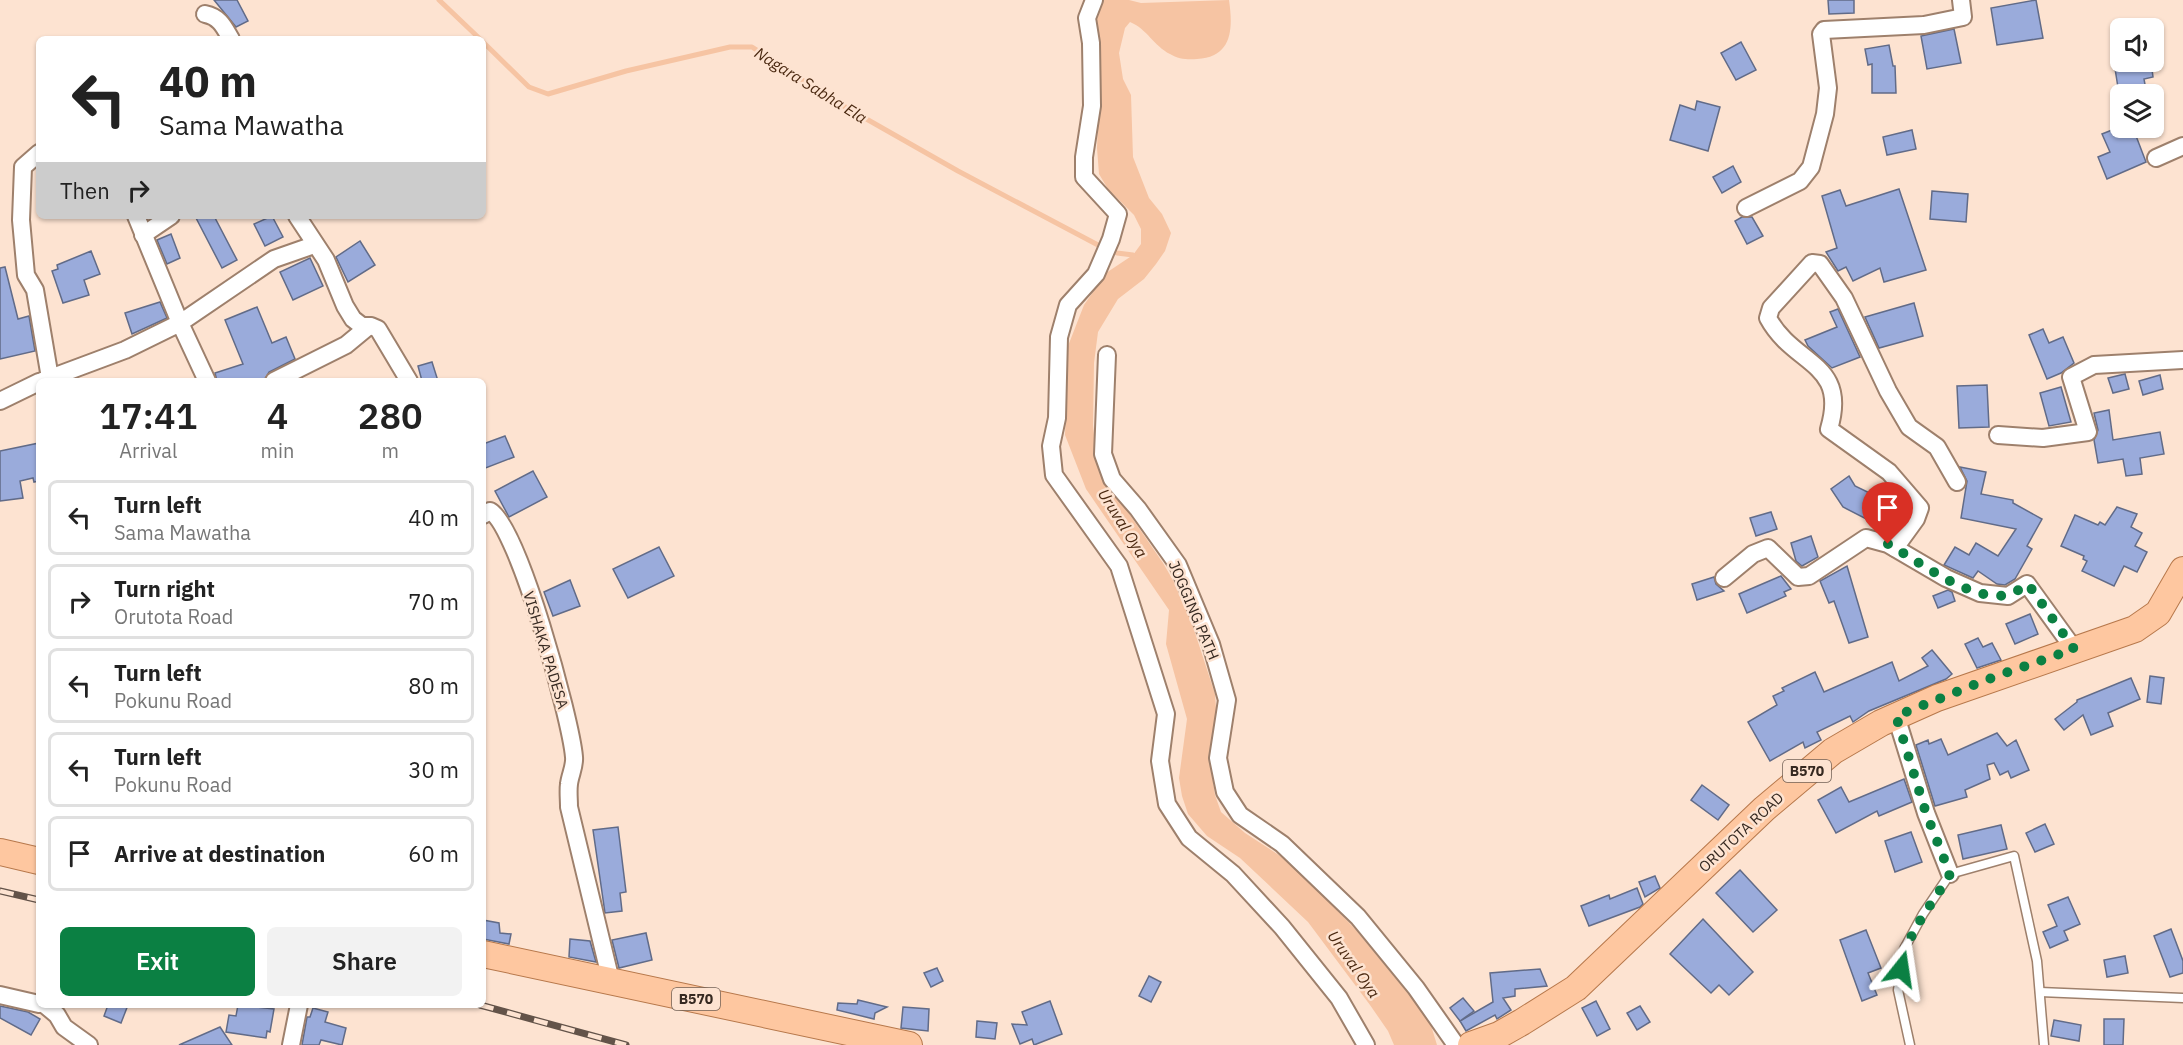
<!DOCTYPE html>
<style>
body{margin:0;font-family:"IBM Plex Sans",sans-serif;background:#f2f2f2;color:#222;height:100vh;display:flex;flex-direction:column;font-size:22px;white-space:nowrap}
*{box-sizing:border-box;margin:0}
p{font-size:20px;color:#767676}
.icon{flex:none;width:33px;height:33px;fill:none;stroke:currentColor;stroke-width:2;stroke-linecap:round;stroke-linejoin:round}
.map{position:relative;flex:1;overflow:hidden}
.side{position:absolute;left:36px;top:378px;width:450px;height:630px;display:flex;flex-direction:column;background:#fff;border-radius:9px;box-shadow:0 2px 4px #0004}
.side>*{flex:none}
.banner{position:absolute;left:36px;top:36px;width:450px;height:183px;border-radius:9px;box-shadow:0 2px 4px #0004;background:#fff;color:#222;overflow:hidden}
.controls{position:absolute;left:2110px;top:18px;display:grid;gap:12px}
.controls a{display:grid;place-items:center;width:54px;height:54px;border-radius:9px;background:#fff;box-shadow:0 2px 4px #0004;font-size:30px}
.pin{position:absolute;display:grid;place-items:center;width:51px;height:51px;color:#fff;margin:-62px -26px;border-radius:50% 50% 50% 0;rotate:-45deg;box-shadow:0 0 6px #0007}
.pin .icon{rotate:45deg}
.me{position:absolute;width:66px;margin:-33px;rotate:15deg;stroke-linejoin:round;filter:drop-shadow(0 0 4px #0008)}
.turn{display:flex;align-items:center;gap:21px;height:126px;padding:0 24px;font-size:27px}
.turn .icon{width:78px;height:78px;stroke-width:2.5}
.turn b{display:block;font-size:42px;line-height:51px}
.then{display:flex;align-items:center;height:57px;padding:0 24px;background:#0003;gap:12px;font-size:22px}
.eta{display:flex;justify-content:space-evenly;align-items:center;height:102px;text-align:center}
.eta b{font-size:36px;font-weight:600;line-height:42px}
.cta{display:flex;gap:12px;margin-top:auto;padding:12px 24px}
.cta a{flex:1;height:69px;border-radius:9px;background:#0b8043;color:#fff;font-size:24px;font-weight:600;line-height:69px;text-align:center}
.cta a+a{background:#f2f2f2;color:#222}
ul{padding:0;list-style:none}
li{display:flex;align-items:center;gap:18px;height:75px;margin:0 12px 9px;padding:0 12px;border:3px solid #e0e0e0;border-radius:9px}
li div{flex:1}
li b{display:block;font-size:22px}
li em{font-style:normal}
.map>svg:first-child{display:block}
</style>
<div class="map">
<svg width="2183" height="1045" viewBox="0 0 2183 1045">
<rect width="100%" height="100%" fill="#fde3d1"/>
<!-- water -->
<path fill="#f6c4a3" d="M1101,0H1129L1141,3L1229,0C1233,28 1233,57 1197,59C1188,60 1178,59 1170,54C1154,46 1147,29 1130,22L1125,28L1119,53L1123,79L1131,95L1133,157L1149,198L1162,214L1171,233L1165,251L1156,264L1144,279L1118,299L1098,332L1094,363L1093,425L1096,453L1104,477L1163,563L1184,599L1215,694L1217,723L1210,759L1215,795L1221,812L1245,833L1285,859L1312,884L1356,930L1429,1019L1437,1045H1394L1388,1031L1370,1005L1308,922L1240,858L1207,836L1188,814L1182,796L1179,778L1187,719L1166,644L1169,610L1086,489L1065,435L1068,346L1084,305L1106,273L1133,255L1141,244V229L1134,215L1108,189L1099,174L1097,148L1099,96L1096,23Z"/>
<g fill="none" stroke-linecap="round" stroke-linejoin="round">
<!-- stream -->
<g stroke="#f6c4a3" stroke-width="5">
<path d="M439,0L480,39"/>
<path d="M483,42L529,87L548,94L626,71L730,47H752L833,100L958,171L1098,245L1117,253L1133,255"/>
</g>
</g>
<!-- building -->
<g fill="#9aabdb" stroke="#616b88" stroke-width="1.5">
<path d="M214,0H237L248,21L236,27Z"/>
<path d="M1828,0H1854V13L1829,14Z"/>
<path d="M2036,0L2043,38L1997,45L1991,8Z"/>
<path d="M1954,29L1961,63L1927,69L1921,36Z"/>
<path d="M1741,42L1756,70L1736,80L1721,53Z"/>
<path d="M1889,45L1893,66H1895L1896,93H1872V64L1868,65L1865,49Z"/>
<path d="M2114,62H2151L2153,77L2144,79L2146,90L2119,94Z"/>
<path d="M1697,101L1720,107L1708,151L1670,140L1680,105L1695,110Z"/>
<path d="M2117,128H2133L2146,162L2107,179L2098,157L2110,152L2102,134Z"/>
<path d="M1912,130L1916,149L1887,155L1883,137Z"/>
<path d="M1733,166L1741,182L1722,193L1713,177Z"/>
<path d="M1899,189L1926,270L1884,282L1880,268L1853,281L1846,267L1838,271L1826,252L1837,248L1822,196L1840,190L1846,206Z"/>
<path d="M1932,191L1968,194L1966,222L1930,219Z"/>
<path d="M195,216H214L237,260L222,268Z"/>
<path d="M272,216L283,237L265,246L254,224Z"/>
<path d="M1742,217H1752L1763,236L1747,244L1735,221Z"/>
<path d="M171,234L180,258L167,264L157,240Z"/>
<path d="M360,241L375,265L348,282L336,257Z"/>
<path d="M91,251L100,274L84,280L89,295L63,303L52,271L58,269L57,265Z"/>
<path d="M310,258L323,286L293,300L280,272Z"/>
<path d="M5,267L18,319L29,316L35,351L0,359V268Z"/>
<path d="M160,302L167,318L132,334L125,313Z"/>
<path d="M1914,303L1923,336L1879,348L1865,317Z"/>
<path d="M257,307L272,343L286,337L295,359L269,372L264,381H217L215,373L243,364L225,320Z"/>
<path d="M1838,309L1860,357L1832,368L1808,346L1805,340L1837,327L1830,312Z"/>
<path d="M2043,329L2049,343L2063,337L2074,363L2061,373L2047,379L2029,335Z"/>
<path d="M432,362L438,381H422L418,366Z"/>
<path d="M2125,374L2129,389L2113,393L2108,378Z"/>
<path d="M2160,375L2163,389L2143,395L2139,381Z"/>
<path d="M1987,385L1989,427L1959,428L1957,386Z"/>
<path d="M2061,387L2071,422L2049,426L2040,393Z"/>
<path d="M2109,410L2113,440L2160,432L2164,454L2140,458L2142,474L2126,476L2123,459L2098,463L2094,440L2098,430L2094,413Z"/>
<path d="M505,436L514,457L483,469V444Z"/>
<path d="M39,443V481L34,482L33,478L20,481L23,498L0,501V451Z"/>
<path d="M1960,467L1986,472L1981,494L2013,500V503L2042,519L2027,546L2032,549L2015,579L2005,585L1997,584L1978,571L1973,578L1944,565L1955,547L1969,555L1976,543L1998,556L2016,529L1961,518L1967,481Z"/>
<path d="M533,471L547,497L509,517L495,491Z"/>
<path d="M1849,476L1855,486L1890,503L1889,506L1897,510L1889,527L1881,524L1880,526L1843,507L1831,489Z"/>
<path d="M2117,507L2137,514L2131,527L2142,533L2135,546L2147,552L2137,572L2124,566L2114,586L2082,571L2087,561L2083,559L2084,556L2061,546L2075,515L2098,525L2100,522L2105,525Z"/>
<path d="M1771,512L1777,529L1756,536L1750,518Z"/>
<path d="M1811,536L1818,557L1802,566L1796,561L1791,543Z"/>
<path d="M659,547L674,576L628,598L613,569Z"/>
<path d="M1847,566L1868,637L1849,643L1834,601L1829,603L1820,581Z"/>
<path d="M1781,576L1791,589L1784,592L1786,596L1747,613L1739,594Z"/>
<path d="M1714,577L1716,584L1724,591L1697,600L1692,584Z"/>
<path d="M570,580L580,606L553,616L544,592Z"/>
<path d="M1948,590L1952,592L1955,601L1938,608L1933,596Z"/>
<path d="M2030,614L2038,634L2015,644L2006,624Z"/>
<path d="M1978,638L1983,647L1992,643L2001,660L1977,668L1965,644Z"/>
<path d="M1932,650L1952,674L1946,679L1869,711L1853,722L1850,716L1817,732L1821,740L1805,748L1803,742L1770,761L1748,722L1777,705L1773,696L1784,691L1782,688L1815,672L1824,692L1892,662L1899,681L1928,666L1922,658Z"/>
<path d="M2150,676L2164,678L2161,704L2147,702Z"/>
<path d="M2131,678L2140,699L2108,713L2113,726L2091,735L2083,715L2064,730L2055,719L2077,702V700Z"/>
<path d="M1997,733L2007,746L2016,740L2029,770L2011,778L2008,771L2000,775L1994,763L1987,765L1990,779L1965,790L1967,797L1935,806L1916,745L1928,740L1929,744L1941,739L1948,755Z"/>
<path d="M1904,779L1912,802L1879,816L1877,811L1836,833L1818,800L1841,787L1849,802Z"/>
<path d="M1702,785L1729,805L1718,820L1691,800Z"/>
<path d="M2045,824L2054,844L2035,852L2026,833Z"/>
<path d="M2001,825L2007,849L1963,859L1958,835Z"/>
<path d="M618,827L626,892L620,893L622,911L605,913L593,830Z"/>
<path d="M1911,832L1922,862L1895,872L1885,841Z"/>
<path d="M1740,870L1777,910L1753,932L1716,893Z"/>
<path d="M1655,876L1660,888L1645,897L1639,882Z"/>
<path d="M1637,888L1643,904L1640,907L1589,926L1581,906L1609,895L1610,899Z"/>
<path d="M2068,897L2080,924L2064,931L2068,940L2050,948L2043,932L2057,926L2048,905Z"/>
<path d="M1703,919L1753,972L1729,995L1719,985L1711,993L1670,954Z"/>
<path d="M483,920L499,923L500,933L511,934L509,944L483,939Z"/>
<path d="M2171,929L2183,961V973L2170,977L2154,936Z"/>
<path d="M1866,930L1881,968L1868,973L1877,995L1862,1001L1840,940Z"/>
<path d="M646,933L652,960L619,968L612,940Z"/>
<path d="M570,939L590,941L596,962L569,957Z"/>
<path d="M2125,956L2128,973L2107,977L2104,960Z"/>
<path d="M937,968L943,981L931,987L924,973Z"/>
<path d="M1540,969L1547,986L1515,989V996L1503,998L1511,1010L1497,1019L1495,1015L1466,1031L1460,1021L1493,1002L1490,973Z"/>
<path d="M1149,976L1161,982L1151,1002L1139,996Z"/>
<path d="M1463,998L1474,1011L1460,1021L1450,1008Z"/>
<path d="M858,1000L887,1007L875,1013L874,1019L837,1010L838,1003L857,1004Z"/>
<path d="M1050,1001L1062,1034L1034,1045L1032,1039L1020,1044L1012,1024L1027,1025L1022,1012Z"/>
<path d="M1596,1001L1610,1029L1597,1036L1582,1008Z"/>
<path d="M108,1005H128L121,1023L104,1016Z"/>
<path d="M238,1005L274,1009L270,1032L267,1031L266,1038L226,1032L229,1015L236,1016Z"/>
<path d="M0,1006L28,1012L40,1019L31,1035L0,1018Z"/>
<path d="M1640,1006L1650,1022L1637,1030L1627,1013Z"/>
<path d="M903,1007L929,1009L928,1031L901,1028Z"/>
<path d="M313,1008L328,1012L325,1022L346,1028L342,1045L321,1040L319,1045H302L307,1017H310Z"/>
<path d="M2104,1019H2124L2123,1045H2104Z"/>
<path d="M2054,1020L2081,1025L2079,1041L2051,1036Z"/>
<path d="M977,1021L997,1023L995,1039L976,1037Z"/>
<path d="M220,1027L232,1045H179Z"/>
</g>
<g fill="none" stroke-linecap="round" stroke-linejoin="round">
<defs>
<g id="lane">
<path d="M2040,992L2183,998"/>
<path d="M1910,1045L1898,990L1904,949L1923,914L1950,874L2014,856L2037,961L2044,1045"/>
</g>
<g id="street">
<path d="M1094,0L1087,18L1091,43L1092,106L1084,157V177L1118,214L1111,239L1096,274L1068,305L1059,337L1057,418L1051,446L1054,475L1119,566L1166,714L1160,761L1167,804L1189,838L1233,874L1282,927L1339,998L1366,1045"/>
<path d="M205,14C220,17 224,27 231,39"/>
<path d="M39,153L23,167L21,220L26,275L35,290L50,378"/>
<path d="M2156,158L2183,146"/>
<path d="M1746,208L1800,181L1811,167L1825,114L1828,88L1821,34L1824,30L1924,25L1963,17L1961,0"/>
<path d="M136,216L180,323L274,259L314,245"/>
<path d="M297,216L326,260L345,306L353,319L362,326H371L378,329L409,381"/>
<path d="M143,235L171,216"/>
<path d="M1107,355L1103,454L1112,479L1138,509L1178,565L1211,644L1227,700L1218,758L1225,792L1240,815L1282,844L1358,917L1416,988L1456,1045"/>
<path d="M42,381L125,350L180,323L207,381"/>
<path d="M274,381L346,345L369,326"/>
<path d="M0,401L39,382"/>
<path d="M1998,435L2043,438L2088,432L2071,377L2094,365L2183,360"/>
<path d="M483,515L490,511C518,525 571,720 574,757C575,766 570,775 569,784C568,791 569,799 569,807L611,981"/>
<path d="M1895,548L1916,519L1920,508L1889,472L1829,429C1849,362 1794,366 1768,318L1771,308L1812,263L1820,264L1844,298L1888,391L1909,427L1937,447L1957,482"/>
<path d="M1724,578L1753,554L1768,548L1798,577L1809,576L1866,538L1888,544L1946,578L1980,593L2008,596L2027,584L2074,649"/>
<path d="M1896,716L1926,813L1950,874"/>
<path d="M0,995L39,1004"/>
<path d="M45,1005L57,1015L64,1027L89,1045"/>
<path d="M291,1045L299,1005"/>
</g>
<g id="primary">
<path d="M0,852L39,861"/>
<path d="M483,954L909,1045"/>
<path d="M1471,1045L1499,1035L1522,1022L1576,988L1764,809L1833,751L1881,723L1937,698L2135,629L2158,613L2183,570"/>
</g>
</defs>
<!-- lane casing -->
<use href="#lane" stroke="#9e806c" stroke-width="11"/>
<!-- street casing -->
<use href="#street" stroke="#9e806c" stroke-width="20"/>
<!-- primary casing -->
<use href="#primary" stroke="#b7784b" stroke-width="28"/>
<!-- lane -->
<use href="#lane" stroke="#fff" stroke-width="8"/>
<!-- street -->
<use href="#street" stroke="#fff" stroke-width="16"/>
<!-- primary -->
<use href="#primary" stroke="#fec7a0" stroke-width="26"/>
<defs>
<g id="rail">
<path d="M0,891L39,900"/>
<path d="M480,1005L626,1045"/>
</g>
</defs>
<!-- rail casing -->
<use href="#rail" stroke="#635349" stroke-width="7"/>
<!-- rail -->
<use href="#rail" stroke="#fde3d1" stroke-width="4.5" stroke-dasharray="14" stroke-linecap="butt"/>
</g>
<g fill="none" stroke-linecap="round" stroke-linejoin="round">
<!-- route -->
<path stroke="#0b8043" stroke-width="10" stroke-dasharray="0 18" d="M1888,544C1919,561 1970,602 2007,595C2014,594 2022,587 2028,584L2074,649L1994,677L1896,716L1926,813L1950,874C1932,906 1907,931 1901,969"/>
</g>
<g text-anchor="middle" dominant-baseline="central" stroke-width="5" stroke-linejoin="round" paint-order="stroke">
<!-- shield labels -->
<g fill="#fde3d1" stroke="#726156" stroke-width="1.5">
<rect x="1783" y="760" width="48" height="22" rx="4.5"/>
<rect x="672" y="988" width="48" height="22" rx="4.5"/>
</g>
<g font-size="14" font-weight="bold" fill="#362921">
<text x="1807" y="771">B570</text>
<text x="696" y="999">B570</text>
</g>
<!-- street labels -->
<g font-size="15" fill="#362921" stroke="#fde3d1">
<text transform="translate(1194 610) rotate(67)">JOGGING PATH</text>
<text transform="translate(546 650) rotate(73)">VISHAKA PADESA</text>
<text transform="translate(1741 832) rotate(-43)">ORUTOTA ROAD</text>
</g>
<!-- water labels -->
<g font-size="16" font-style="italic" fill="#4a2810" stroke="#fde3d1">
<text transform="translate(811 85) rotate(32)">Nagara Sabha Ela</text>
<text transform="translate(1123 523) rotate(58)">Uruval Oya</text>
<text transform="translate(1354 964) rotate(55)">Uruval Oya</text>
</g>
</g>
</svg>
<div class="controls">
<a><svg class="icon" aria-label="sound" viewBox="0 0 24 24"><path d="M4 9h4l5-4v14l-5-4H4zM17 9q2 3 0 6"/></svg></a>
<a><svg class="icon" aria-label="layers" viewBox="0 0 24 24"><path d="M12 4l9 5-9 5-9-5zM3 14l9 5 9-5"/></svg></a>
</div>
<div class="pin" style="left:1888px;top:544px;background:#d93025"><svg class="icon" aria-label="arrive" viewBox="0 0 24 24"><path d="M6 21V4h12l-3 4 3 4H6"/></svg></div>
<svg class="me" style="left:1901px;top:969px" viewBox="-20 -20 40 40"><path d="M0-17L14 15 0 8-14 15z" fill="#0b8043" stroke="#fff" stroke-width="4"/></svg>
<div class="banner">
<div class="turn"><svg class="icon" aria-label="left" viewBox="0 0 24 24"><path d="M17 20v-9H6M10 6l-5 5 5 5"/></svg><div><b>40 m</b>Sama Mawatha</div></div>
<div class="then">Then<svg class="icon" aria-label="right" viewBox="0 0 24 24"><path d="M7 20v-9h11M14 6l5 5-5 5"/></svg></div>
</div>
<section class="side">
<div class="eta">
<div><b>17:41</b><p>Arrival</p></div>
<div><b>4</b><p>min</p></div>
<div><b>280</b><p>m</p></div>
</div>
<ul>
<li><svg class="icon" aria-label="left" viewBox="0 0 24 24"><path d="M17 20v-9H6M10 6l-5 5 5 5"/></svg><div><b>Turn left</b><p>Sama Mawatha</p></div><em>40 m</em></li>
<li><svg class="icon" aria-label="right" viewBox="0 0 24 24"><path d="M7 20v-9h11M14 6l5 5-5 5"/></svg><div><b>Turn right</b><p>Orutota Road</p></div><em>70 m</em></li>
<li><svg class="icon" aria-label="left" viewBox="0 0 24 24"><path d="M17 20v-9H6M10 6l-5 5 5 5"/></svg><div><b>Turn left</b><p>Pokunu Road</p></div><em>80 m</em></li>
<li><svg class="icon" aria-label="left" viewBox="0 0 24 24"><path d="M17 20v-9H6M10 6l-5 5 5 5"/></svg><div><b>Turn left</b><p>Pokunu Road</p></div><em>30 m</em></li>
<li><svg class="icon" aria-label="arrive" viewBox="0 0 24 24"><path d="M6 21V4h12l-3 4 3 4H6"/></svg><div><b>Arrive at destination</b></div><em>60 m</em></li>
</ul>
<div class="cta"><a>Exit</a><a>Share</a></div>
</section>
</div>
